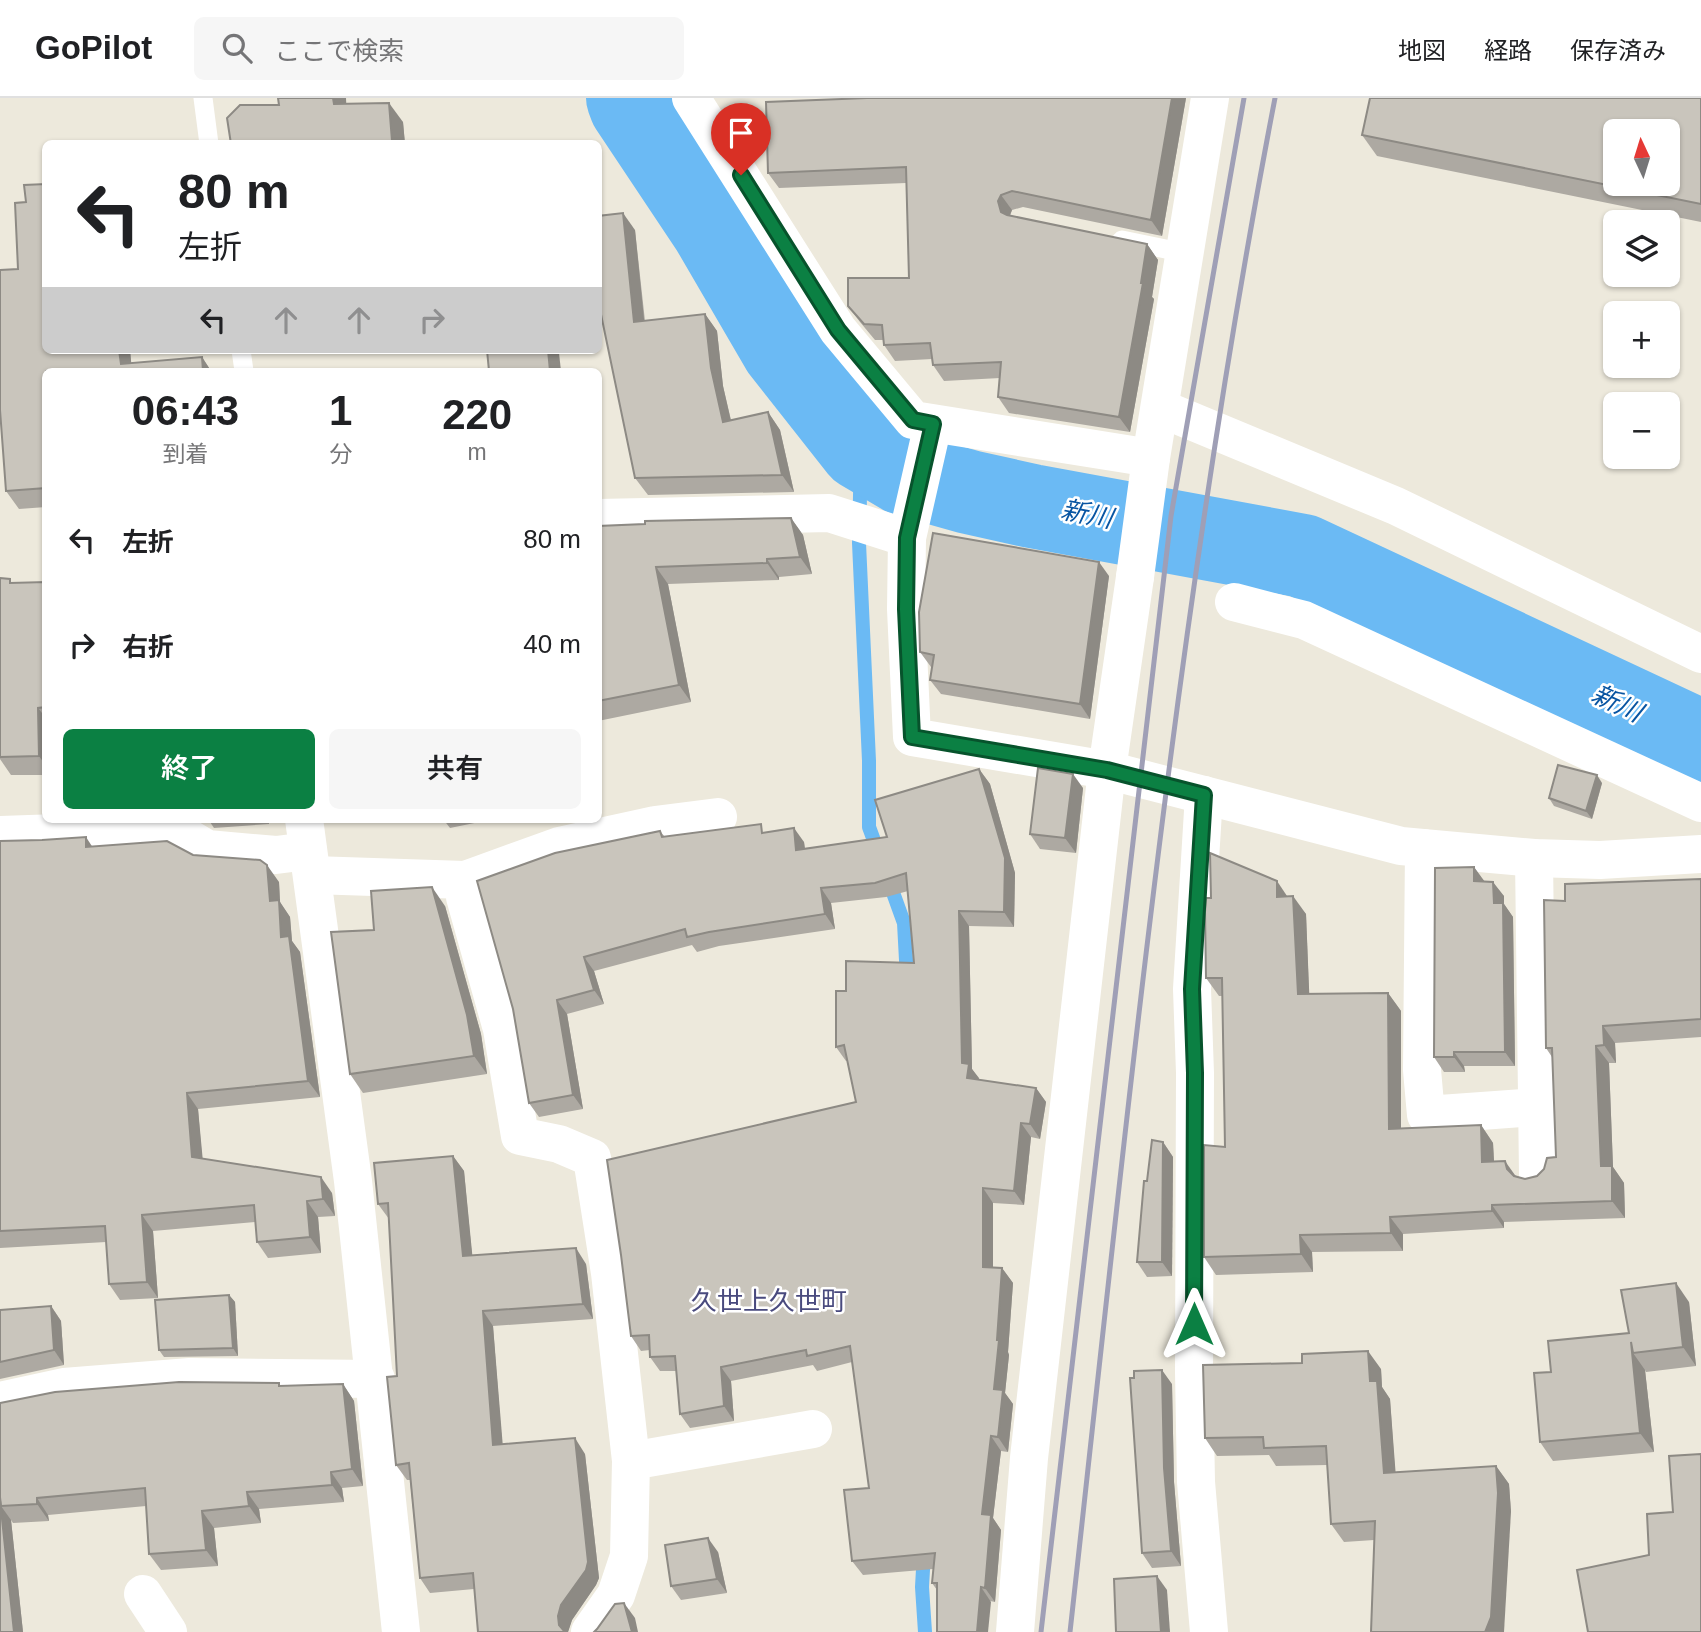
<!DOCTYPE html>
<html lang="ja">
<meta charset="utf-8">
<style>
body{margin:0;font-family:Arial,"Noto Sans JP",sans-serif;background:#f6f6f6;color:#202124;height:100vh;display:flex;flex-direction:column;font-size:26px;white-space:nowrap}
*{box-sizing:border-box;margin:0}
p{font-size:23px;color:#757577}
.icon{flex:none;width:38px;height:38px;fill:none;stroke:currentColor;stroke-width:2;stroke-linecap:round;stroke-linejoin:round}
.map{position:relative;flex:1;overflow:hidden}
.drawer{position:absolute;left:42px;top:270px;width:560px;height:455px;display:flex;flex-direction:column;background:#fff;border-radius:10px;box-shadow:0 2px 5px #0004}
.drawer>*{flex:none}
.hud{position:absolute;left:42px;top:42px;width:560px;height:214px;border-radius:10px;box-shadow:0 2px 5px #0004;background:#fff;color:#202124;overflow:hidden}
.needle{width:46px;rotate:356deg}
.buttons{position:absolute;left:1603px;top:21px;display:grid;gap:14px}
.buttons a{display:grid;place-items:center;width:77px;height:77px;border-radius:10px;background:#fff;box-shadow:0 2px 5px #0004;font-size:35px}
.pin{position:absolute;display:grid;place-items:center;width:60px;height:60px;color:#fff;margin:-72px -30px;border-radius:50% 50% 50% 0;rotate:-45deg;box-shadow:0 0 7px #0007}
.pin .icon{rotate:45deg}
.me{position:absolute;width:77px;margin:-38px;rotate:0deg;stroke-linejoin:round;filter:drop-shadow(0 0 5px #0008)}
.turn{display:flex;align-items:center;gap:24px;height:147px;padding:0 21px;font-size:32px}
.turn .icon{width:91px;height:91px;stroke-width:2.5}
.turn b{display:block;font-size:49px;line-height:60px}
.lanes{display:flex;align-items:center;height:66px;padding:0 21px;background:#0003;justify-content:center;gap:35px;direction:ltr}
.lanes .off{opacity:.35}
.eta{display:flex;justify-content:space-evenly;align-items:center;height:119px;text-align:center}
.eta b{font-size:42px;font-weight:600;line-height:49px}
.action{display:flex;gap:14px;margin-top:auto;padding:14px 21px}
.action a{flex:1;height:80px;border-radius:10px;background:#0b8043;color:#fff;font-size:28px;font-weight:600;line-height:80px;text-align:center}
.action a+a{background:#f6f6f6;color:#202124}
ul{padding:0;list-style:none}
li{display:flex;align-items:center;gap:21px;height:105px;padding:0 21px}
li div{flex:1}
li b{display:block;font-size:26px}
li em{font-style:normal}
header{display:flex;align-items:center;gap:42px;box-sizing:border-box;height:98px;padding:0 35px;background:#fff;border-bottom:2px solid #e0e0e0}
header strong{font-size:33px}
nav{display:flex;gap:38px;margin-inline-start:auto;font-size:24px}
.search{width:490px;height:63px;background:#f6f6f6;display:flex;align-items:center;gap:18px;box-sizing:border-box;padding:0 24px;border-radius:10px;color:#757577;font-size:26px}
.map>svg:first-child{display:block}
</style>
<header>
<strong>GoPilot</strong>
<div class="search"><svg class="icon" aria-label="search" viewBox="0 0 24 24"><circle cx="10" cy="10" r="6"/><path d="M15 15l6 6"/></svg>ここで検索</div>
<nav><a>地図</a><a>経路</a><a>保存済み</a></nav>
</header>
<div class="map">
<svg width="1701" height="1534" viewBox="0 0 1701 1534">
<rect width="100%" height="100%" fill="#ede9dc"/>
<g fill="none" stroke-linecap="round" stroke-linejoin="round">
<!-- stream -->
<g stroke="#6bbaf4" stroke-width="14">
<path d="M861,350L859,445L869,663V729L880,759"/>
<path d="M887,778L904,825L907,881"/>
<path d="M924,1454L922,1489L925,1534"/>
</g>
<!-- river -->
<path stroke="#6bbaf4" stroke-width="84" d="M628,0L631,8L713,131L783,251L861,350L905,376L969,394L1032,408L1303,458L1701,644"/>
<!-- service -->
<g stroke="#fff" stroke-width="19">
<path d="M203,0L209,46"/>
<path d="M1122,142L1185,155"/>
<path d="M241,252L244,273"/>
</g>
<!-- minor -->
<g stroke="#fff" stroke-width="38">
<path d="M691,0L838,232L913,322L1151,360"/>
<path d="M1160,310L1396,408L1701,556"/>
<path d="M933,326L907,440L906,511L912,639L1107,672L1401,748L1534,760L1600,762L1701,756"/>
<path d="M598,420L829,415L907,440"/>
<path d="M1135,479L1151,360L1210,0"/>
<path d="M1234,504L1304,522L1701,705"/>
<path d="M1204,697L1192,891L1195,975L1194,1274L1196,1384L1209,1534"/>
<path d="M304,721L353,1083L401,1534"/>
<path d="M0,737L173,731L207,751L276,757L308,753"/>
<path d="M1424,750L1422,972L1426,1017L1537,1009"/>
<path d="M1534,760L1538,1077"/>
<path d="M312,777L465,782L559,748L655,727L718,719"/>
<path d="M465,782V799L502,931L520,1038L559,1046L592,1060L610,1175L631,1363L629,1458L616,1497L590,1534"/>
<path d="M0,1303L64,1289L190,1279L376,1281"/>
<path d="M631,1363L813,1331"/>
<path d="M143,1496L168,1534"/>
</g>
<!-- tertiary -->
<path stroke="#fff" stroke-width="38" d="M1015,1534L1029,1360L1107,672L1135,479"/>
<!-- rail -->
<g stroke="#9f9fb6" stroke-width="5">
<path d="M1041,1534L1171,418L1244,0"/>
<path d="M1070,1534C1127,1022 1177,507 1275,0"/>
</g>
</g>
<!-- wall -->
<g fill="#ada9a2">
<path d="M1186,0L1162,138L1023,109L1012,112L1010,118L1147,146L1158,162L1152,199L1154,201L1130,334L1009,315L998,299L1000,280L944,283L933,267L932,261L895,263L884,247L883,242H875L860,224L848,208L909,180L906,85L779,90L768,75Z"/>
<path d="M1701,0V124L1377,58L1362,37Z"/>
<path d="M346,6L403,24L405,46H231Z"/>
<path d="M26,104L46,252H130L131,265L202,259L211,273H46V409L19,411L6,393L18,171Z"/>
<path d="M635,132L645,223L705,216L717,233L723,288L731,322L768,314L780,332L794,394L648,397L635,380Z"/>
<path d="M399,252H429L402,256Z"/>
<path d="M791,420L803,437L812,476L779,479V482L668,486L691,604L598,623V428Z"/>
<path d="M1109,478L1090,621L941,596L930,582L932,569H931L920,554Z"/>
<path d="M0,480L13,485L46,484V677H11L0,661Z"/>
<path d="M979,671L990,686L1015,775L1014,829L969,828L972,971L979,982L1036,990L1046,1004L1040,1041L1031,1039L1024,1107L993,1105V1170H1002L1013,1185L1008,1254L1009,1257L1005,1295L1013,1306L1008,1354L1001,1353L993,1420L1001,1432L995,1504L937,1492L932,1485L933,1471L863,1477L852,1463L869,1390L852,1264L817,1273L813,1267L731,1283L734,1323L690,1330L680,1316L677,1273H660L650,1259V1252L641,1253L631,1238L856,1004L847,963H846L836,949L846,893L914,865L908,793L886,799L831,805L835,831L719,848L697,854L692,847L594,873L604,906L567,916L583,1011L539,1019L529,1005L513,911L660,733L665,739L767,734L804,744L805,751L887,739Z"/>
<path d="M1602,685L1592,721L1554,708L1549,700Z"/>
<path d="M1083,690L1076,755L1040,751L1030,736Z"/>
<path d="M208,721H269V726L214,730Z"/>
<path d="M443,721H494L450,730Z"/>
<path d="M0,743L193,757L279,784L280,804L290,819L292,843L300,854L320,999L198,1011L202,1060L332,1095L335,1118L318,1119L321,1155L268,1160L257,1144L255,1124L153,1133L158,1200L120,1202L109,1186L106,1144L0,1150Z"/>
<path d="M1474,769L1484,784L1504,798V806L1513,819L1515,968H1464L1465,974H1444L1434,959Z"/>
<path d="M1701,781V939L1615,945L1616,965H1609L1613,1069L1624,1085L1625,1120L1504,1124V1130L1403,1136V1153L1312,1154L1313,1174L1216,1177L1204,1159L1225,1049L1222,898H1219L1206,880L1287,798L1306,816L1309,896L1388,895L1401,913V1030L1481,1027L1493,1045L1494,1064L1516,1078L1525,1081L1537,1078L1556,1059L1552,959L1546,950L1565,803Z"/>
<path d="M445,808L481,936L487,976L363,995L350,976L374,832Z"/>
<path d="M1163,1044L1173,1059L1172,1178L1147,1179L1137,1164Z"/>
<path d="M453,1058L464,1073L472,1158L586,1166L593,1221L493,1228L502,1346L585,1356L599,1480L596,1487L572,1522L568,1534H478L474,1491L430,1495L420,1480L410,1382H407L396,1367L397,1278L389,1121L378,1106Z"/>
<path d="M229,1197L235,1204L238,1258L164,1259L159,1252Z"/>
<path d="M1689,1204L1696,1268L1646,1274L1645,1272L1654,1354L1553,1363L1540,1344L1551,1274Z"/>
<path d="M51,1208L61,1223L64,1267L0,1281V1212Z"/>
<path d="M1381,1271L1382,1289L1390,1301L1395,1374L1496,1368L1509,1386L1511,1414L1374,1442L1344,1444L1331,1426L1327,1367L1276,1368L1269,1357L1217,1358L1205,1340Z"/>
<path d="M343,1286L354,1303L363,1388L342,1390L344,1404L259,1411L261,1425L214,1430L218,1468L161,1472L149,1456L146,1408L48,1417L49,1423L13,1425L11,1422L23,1534H0V1305L281,1288Z"/>
<path d="M1172,1286L1174,1384L1181,1468L1152,1470L1142,1455Z"/>
<path d="M718,1454L727,1495L681,1502L671,1488Z"/>
</g>
<!-- shaded-wall -->
<g fill="#8d8a84">
<path d="M333,0H346L347,25L334,6Z"/>
<path d="M1172,0H1186L1162,138L1151,122Z"/>
<path d="M389,5L403,24L405,46H394L392,43Z"/>
<path d="M1001,97L1012,112L1009,119L1001,114L998,103Z"/>
<path d="M623,115L635,132L646,241L634,224Z"/>
<path d="M1147,146L1158,162L1152,199L1154,201L1130,334L1119,319Z"/>
<path d="M705,216L717,233L723,288L735,341L723,324L711,270Z"/>
<path d="M119,252H130L132,273L121,266Z"/>
<path d="M548,252H557L559,255L561,273H550Z"/>
<path d="M202,259L211,273H203Z"/>
<path d="M768,314L780,332L794,394L782,377Z"/>
<path d="M791,420L803,437L812,476L800,459Z"/>
<path d="M767,461L779,479V482L767,465Z"/>
<path d="M1099,464L1109,478L1090,621L1080,606Z"/>
<path d="M656,469L668,486L691,604L679,587Z"/>
<path d="M38,610L46,620V668L39,658Z"/>
<path d="M979,671L990,686L1015,775L1014,829L1004,814Z"/>
<path d="M1073,676L1083,690L1076,755L1065,740Z"/>
<path d="M1597,677L1602,685L1592,721L1586,713Z"/>
<path d="M794,730L804,744L807,767L796,752Z"/>
<path d="M86,739L97,756L86,749Z"/>
<path d="M267,767L279,784L280,804L290,819L292,843L300,854L320,999L308,983L281,839L270,803Z"/>
<path d="M1474,769L1485,784L1474,783Z"/>
<path d="M1277,783L1289,801L1277,799Z"/>
<path d="M1493,784L1504,798V806L1513,819L1515,968L1505,954Z"/>
<path d="M432,789L445,808L481,936L487,976L474,958Z"/>
<path d="M821,790L831,805L835,831L825,816Z"/>
<path d="M1293,798L1306,816L1310,914L1298,896Z"/>
<path d="M959,813L969,828L972,971L979,980L977,994L967,980L962,965Z"/>
<path d="M584,859L594,873L604,906L594,892Z"/>
<path d="M1388,895L1401,913V1048L1389,1031Z"/>
<path d="M557,902L567,916L583,1011L573,997Z"/>
<path d="M1603,928L1615,945L1616,965L1604,947Z"/>
<path d="M1596,948L1609,965L1613,1069L1624,1085L1625,1120L1612,1103L1601,1068Z"/>
<path d="M1454,954L1464,968L1465,974L1454,959Z"/>
<path d="M1036,990L1046,1004L1040,1041L1030,1026Z"/>
<path d="M187,995L198,1011L204,1075L192,1059Z"/>
<path d="M1021,1025L1031,1039L1024,1107L1014,1093Z"/>
<path d="M1481,1027L1493,1045L1495,1082L1482,1064Z"/>
<path d="M1163,1044L1173,1059L1172,1178L1162,1164Z"/>
<path d="M453,1058L464,1073L474,1174L463,1158Z"/>
<path d="M1505,1063L1517,1080L1507,1071Z"/>
<path d="M321,1079L332,1095L335,1118L323,1101Z"/>
<path d="M983,1090L993,1105V1183L983,1169Z"/>
<path d="M307,1103L318,1119L321,1155L310,1139Z"/>
<path d="M1492,1107L1504,1124V1130L1492,1113Z"/>
<path d="M142,1117L153,1133L158,1200L147,1184Z"/>
<path d="M1390,1119L1403,1136V1153L1391,1135Z"/>
<path d="M1300,1137L1312,1154L1313,1174L1301,1156Z"/>
<path d="M576,1150L586,1166L593,1221L583,1206Z"/>
<path d="M1002,1170L1013,1185L1008,1254L1009,1257L1005,1295L1013,1306L1008,1354L998,1339L994,1291Z"/>
<path d="M1676,1185L1689,1204L1696,1268L1683,1249Z"/>
<path d="M229,1197L235,1204L238,1258L233,1250Z"/>
<path d="M51,1208L61,1223L64,1267L54,1252Z"/>
<path d="M483,1213L493,1228L504,1362L493,1347Z"/>
<path d="M1631,1244L1633,1255L1645,1272L1654,1354L1640,1335Z"/>
<path d="M1368,1253L1381,1271L1382,1289L1390,1301L1397,1393L1384,1375L1370,1283Z"/>
<path d="M721,1269L731,1283L734,1323L724,1308Z"/>
<path d="M1162,1272L1172,1286L1174,1384L1181,1468L1171,1453L1164,1370Z"/>
<path d="M343,1286L354,1303L363,1388L352,1371Z"/>
<path d="M991,1338L1001,1353L993,1420L1001,1432L995,1504L985,1490L982,1416Z"/>
<path d="M575,1340L585,1356L599,1480L596,1487L572,1522L568,1534H564L559,1527L558,1518L561,1507Z"/>
<path d="M1496,1368L1509,1386L1511,1414L1504,1534H1485Z"/>
<path d="M331,1374L342,1390L344,1404L332,1387Z"/>
<path d="M247,1394L259,1411L261,1425L249,1408Z"/>
<path d="M37,1400L48,1417L49,1423L37,1406Z"/>
<path d="M1,1408L11,1422L23,1534H14Z"/>
<path d="M202,1413L214,1430L218,1468L206,1452Z"/>
<path d="M708,1440L718,1454L727,1495L717,1481Z"/>
<path d="M1157,1478L1167,1492L1170,1534H1161Z"/>
<path d="M981,1489L991,1504L988,1534H977Z"/>
<path d="M624,1505L635,1520L638,1534H632Z"/>
</g>
<!-- building -->
<g fill="#c9c5bc" stroke="#8d8a84" stroke-width="2" fill-rule="evenodd">
<path d="M278,0H333L334,6L389,5L392,43L339,44V46H231L227,20L240,7H279Z"/>
<path d="M867,0H1172L1151,122L1012,93L1001,97L998,103L1001,114L1007,117L1147,146L1141,185H1143L1119,319L998,299L1001,264L933,267L930,245L884,247L882,227L864,226L848,208V180H909L906,69L768,75L766,4Z"/>
<path d="M1370,0H1701V106L1362,37ZM1615,33H1668V86H1615Z"/>
<path d="M46,86V252H119L121,266L202,259L203,273H46V390L6,393L0,312V172L18,171L15,105L26,104L24,87Z"/>
<path d="M623,115L634,224L705,216L711,270L723,324L768,314L782,377L635,380L598,202V118Z"/>
<path d="M487,252H548L550,273H489Z"/>
<path d="M791,420L800,459L767,461V465L656,469L679,587L598,603V428L645,426V423Z"/>
<path d="M933,435L1099,464L1080,606L930,582L934,557L920,554L919,514Z"/>
<path d="M0,480L10,481V485L46,484V609L38,610L39,658L0,659Z"/>
<path d="M1558,667L1597,677L1586,713L1549,700Z"/>
<path d="M1038,670L1073,676L1065,740L1030,736Z"/>
<path d="M979,671L1005,760L1004,814L959,813L962,965L969,966L967,980L1036,990L1030,1026L1021,1025L1014,1093L983,1090V1169L1002,1170L997,1242H999L994,1291L1003,1292L998,1339L991,1338L982,1416L991,1417L985,1490L981,1489L977,1534H937V1485H932L935,1455L852,1463L844,1392L869,1390L850,1248L807,1258L806,1252L721,1269L724,1308L680,1316L675,1258L650,1259L649,1237L631,1238L621,1157L607,1062L856,1004L844,947L836,949V893H846V863L914,865L906,775L875,785L821,790L825,816L709,834L687,839L685,831L584,859L594,892L557,902L573,997L529,1005L513,911L477,783L555,755L660,733L662,739L761,726L762,735L794,730L796,752L887,739L875,702Z"/>
<path d="M86,739V749L167,743L193,757L260,762L267,767L270,803L279,802L281,839L289,838L308,983L187,995L192,1059L321,1079L323,1101L307,1103L310,1139L257,1144L254,1107L142,1117L147,1184L109,1186L105,1128L0,1133V743L42,742Z"/>
<path d="M1210,755L1277,783V799L1293,798L1298,896L1388,895L1389,1031L1481,1027L1482,1064L1505,1063L1507,1071L1514,1078L1525,1081L1537,1078L1544,1071L1547,1060L1556,1059L1552,950H1546L1544,802L1565,803V786L1701,781V921L1603,928L1604,947L1596,948L1601,1068H1612V1103L1492,1107V1113L1390,1119L1391,1135L1300,1137L1301,1156L1204,1159V1047L1225,1049L1222,880H1206L1205,814L1206,800H1211Z"/>
<path d="M1474,769V783L1493,784L1494,805H1503L1505,954H1454V959H1434L1435,770Z"/>
<path d="M432,789L467,917L474,958L350,976L331,834L374,832L371,793Z"/>
<path d="M1152,1042L1163,1044L1162,1164H1137L1144,1083H1147Z"/>
<path d="M453,1058L463,1158L576,1150L583,1206L483,1213L493,1347L575,1340L588,1464L586,1472L561,1507L558,1518L559,1527L565,1534H478L473,1475L420,1480L409,1365L396,1367L387,1279L397,1278L388,1105L378,1106L374,1065Z"/>
<path d="M1676,1185L1683,1249L1633,1255L1631,1244L1640,1335L1540,1344L1534,1275L1551,1274L1548,1243L1629,1235L1621,1192Z"/>
<path d="M229,1197L233,1250L159,1252L155,1202Z"/>
<path d="M51,1208L54,1252L0,1264V1212Z"/>
<path d="M1368,1253L1370,1283H1377L1384,1375L1496,1368L1498,1395L1491,1519L1485,1534H1371L1375,1423L1331,1426L1326,1348L1264,1350L1263,1339L1205,1340L1203,1267L1302,1265V1256Z"/>
<path d="M1162,1272L1164,1370L1171,1453L1142,1455L1130,1280H1134V1273Z"/>
<path d="M179,1284L279,1285V1288L343,1286L352,1371L331,1374L332,1387L247,1394L249,1408L202,1413L206,1452L149,1456L145,1390L37,1400V1406L1,1408L0,1399V1305L55,1294Z"/>
<path d="M1701,1356V1534H1588L1577,1472L1649,1457L1647,1416L1673,1414L1669,1358Z"/>
<path d="M0,1402L14,1534H0Z"/>
<path d="M708,1440L717,1481L671,1488L665,1447Z"/>
<path d="M1157,1478L1161,1534H1116L1114,1481Z"/>
<path d="M624,1505L632,1534H594L597,1531L615,1506Z"/>
</g>
<g fill="none" stroke-linecap="round" stroke-linejoin="round">
<defs>
<path id="route" d="M741,77L838,232L913,322L933,326L907,440L906,511L912,639L1107,672L1204,697L1192,891L1195,975L1194,1226"/>
</defs>
<!-- route casing -->
<use href="#route" stroke="#07532c" stroke-width="18"/>
<!-- route -->
<use href="#route" stroke="#0b8043" stroke-width="12"/>
</g>
<g text-anchor="middle" dominant-baseline="central" stroke-width="5" stroke-linejoin="round" paint-order="stroke">
<!-- water labels -->
<g font-size="26" font-style="italic" fill="#0855a2" stroke="#fff">
<text transform="translate(1087 416) rotate(11)">新川</text>
<text transform="translate(1617 605) rotate(25)">新川</text>
</g>
<!-- neighbourhood labels -->
<g font-size="26" fill="#494a7e" stroke="#fff">
<text x="769" y="1203">久世上久世町</text>
</g>
</g>
</svg>
<div class="buttons">
<a><svg class="needle" viewBox="-14 -14 28 28"><path d="M0-13l5 13h-10z" fill="#e53935"/><path d="M0 13l5-13h-10z" fill="#757577"/></svg></a>
<a><svg class="icon" aria-label="layers" viewBox="0 0 24 24"><path d="M12 4l9 5-9 5-9-5zM3 14l9 5 9-5"/></svg></a>
<a>+</a>
<a>−</a>
</div>
<div class="pin" style="left:741px;top:77px;background:#d93025"><svg class="icon" aria-label="arrive" viewBox="0 0 24 24"><path d="M6 21V4h12l-3 4 3 4H6"/></svg></div>
<svg class="me" style="left:1194px;top:1226px" viewBox="-20 -20 40 40"><path d="M0-17L14 15 0 8-14 15z" fill="#0b8043" stroke="#fff" stroke-width="4"/></svg>
<div class="hud">
<div class="turn"><svg class="icon" aria-label="left" viewBox="0 0 24 24"><path d="M17 20v-9H6M10 6l-5 5 5 5"/></svg><div><b>80 m</b>左折</div></div>
<div class="lanes"><svg class="icon" aria-label="left" viewBox="0 0 24 24"><path d="M17 20v-9H6M10 6l-5 5 5 5"/></svg><svg class="icon off" aria-label="ahead" viewBox="0 0 24 24"><path d="M12 20V5M6 11l6-6 6 6"/></svg><svg class="icon off" aria-label="ahead" viewBox="0 0 24 24"><path d="M12 20V5M6 11l6-6 6 6"/></svg><svg class="icon off" aria-label="right" viewBox="0 0 24 24"><path d="M7 20v-9h11M14 6l5 5-5 5"/></svg></div>
</div>
<section class="drawer">
<div class="eta">
<div><b>06:43</b><p>到着</p></div>
<div><b>1</b><p>分</p></div>
<div><b>220</b><p>m</p></div>
</div>
<ul>
<li><svg class="icon" aria-label="left" viewBox="0 0 24 24"><path d="M17 20v-9H6M10 6l-5 5 5 5"/></svg><div><b>左折</b></div><em>80 m</em></li>
<li><svg class="icon" aria-label="right" viewBox="0 0 24 24"><path d="M7 20v-9h11M14 6l5 5-5 5"/></svg><div><b>右折</b></div><em>40 m</em></li>
</ul>
<div class="action"><a>終了</a><a>共有</a></div>
</section>
</div>
